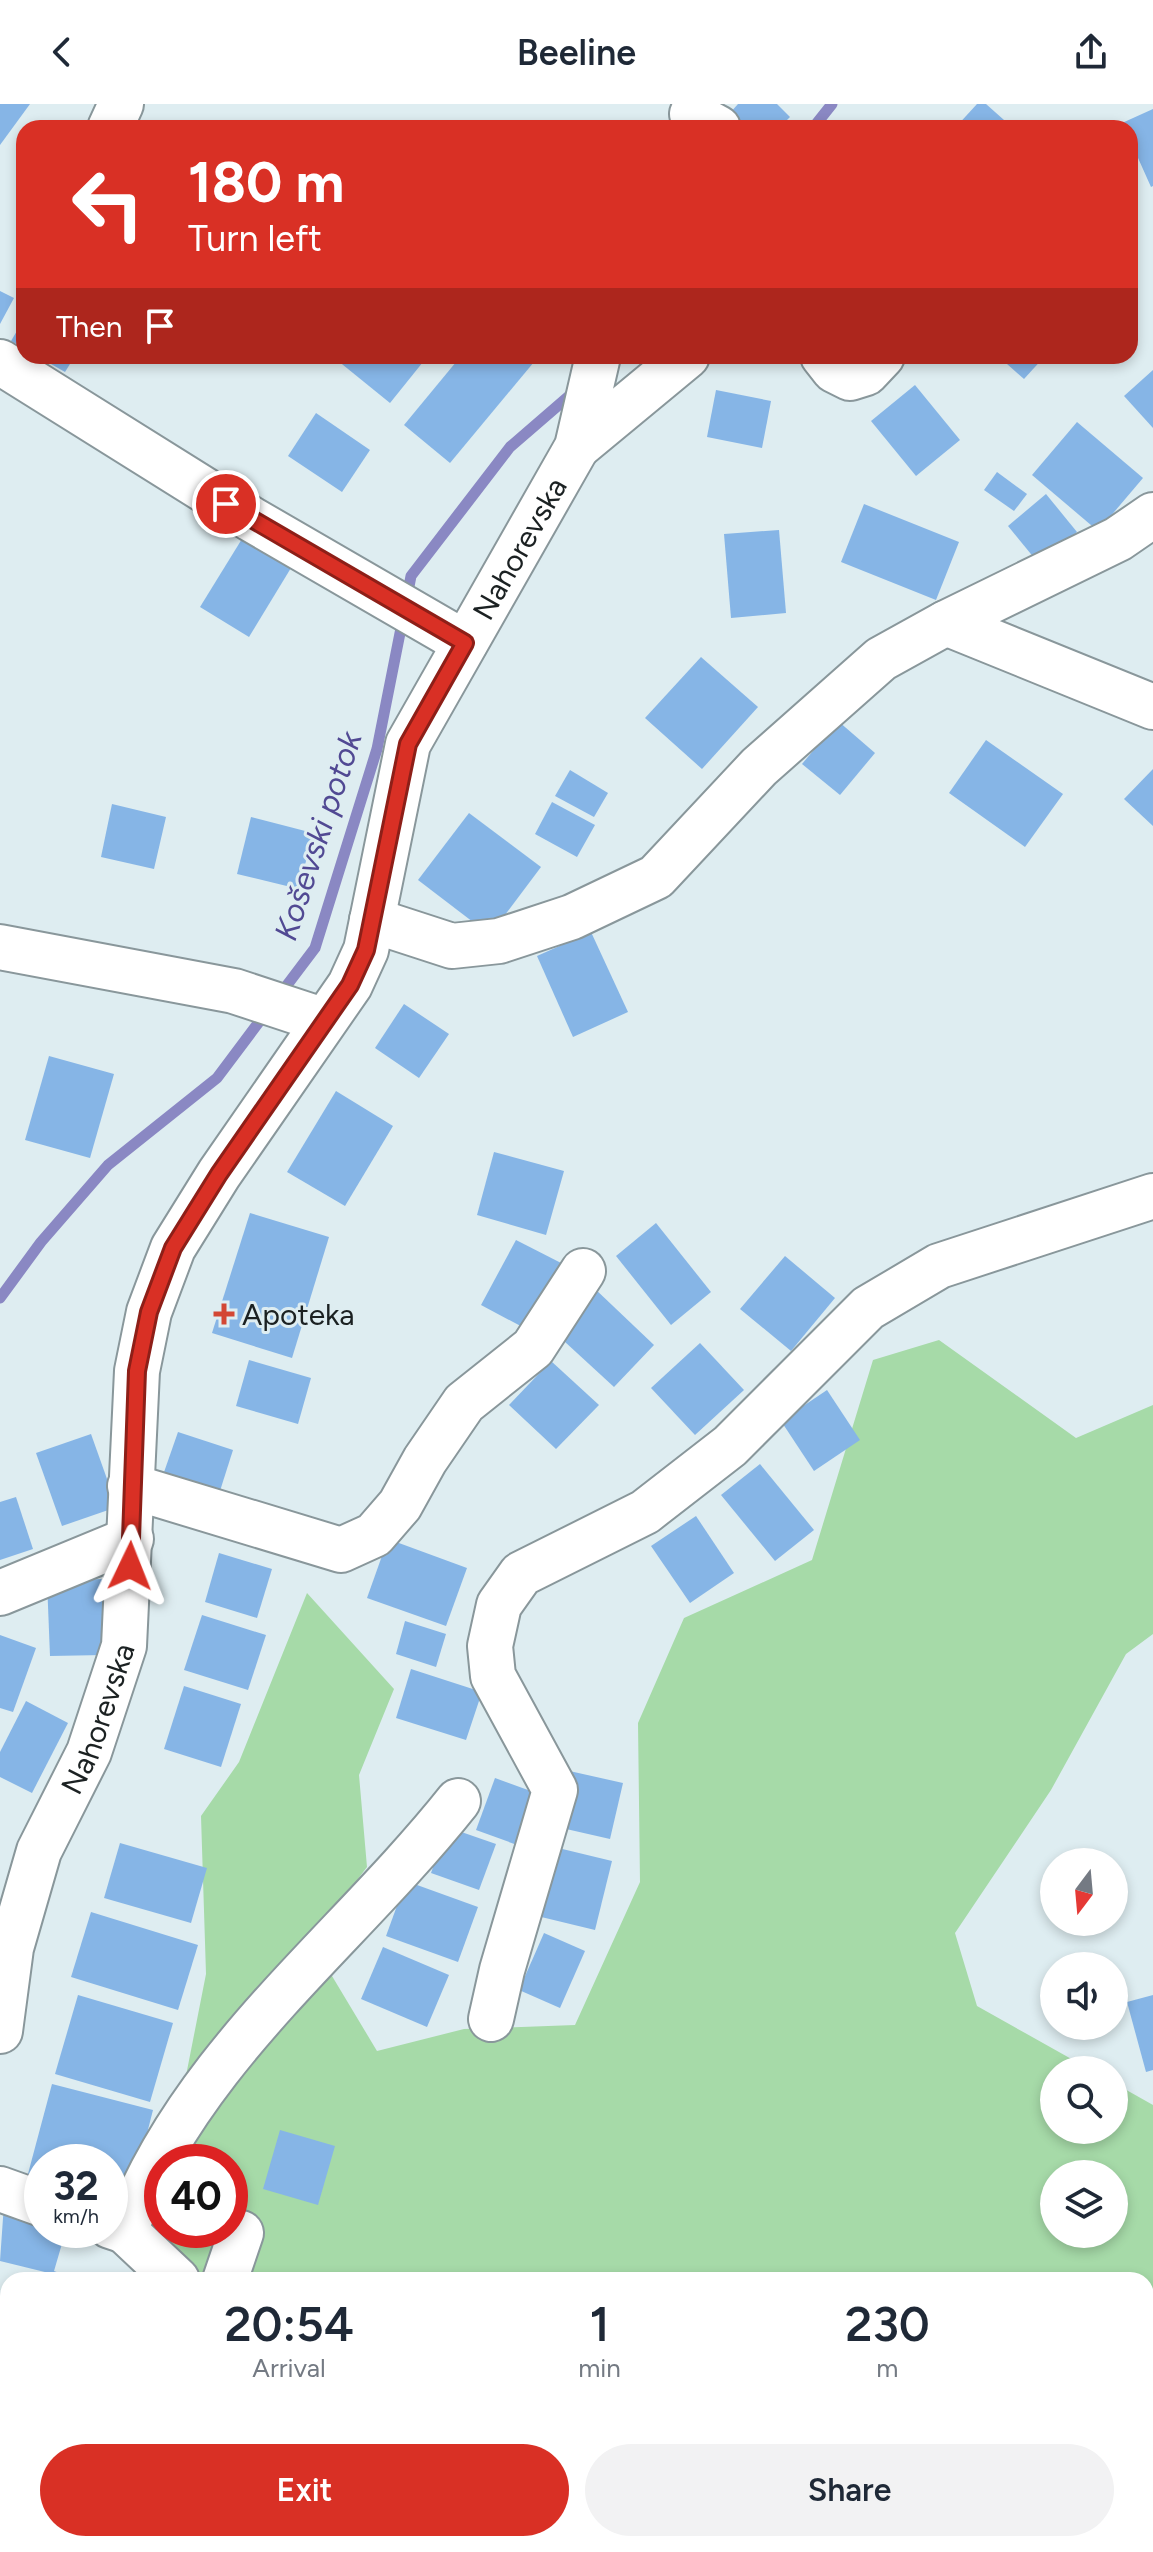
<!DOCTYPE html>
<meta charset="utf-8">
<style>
body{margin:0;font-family:Figtree,sans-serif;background:#f2f2f3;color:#1f2937;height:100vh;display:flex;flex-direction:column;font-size:30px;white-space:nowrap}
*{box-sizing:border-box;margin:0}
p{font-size:26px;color:#747a83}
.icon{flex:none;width:44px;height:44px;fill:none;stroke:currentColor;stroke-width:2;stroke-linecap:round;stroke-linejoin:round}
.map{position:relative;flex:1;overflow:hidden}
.sheet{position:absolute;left:0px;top:2168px;width:1154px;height:280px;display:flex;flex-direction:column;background:#fff;border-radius:24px 24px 0 0;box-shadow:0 4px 12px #0003}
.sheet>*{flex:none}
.top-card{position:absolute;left:16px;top:16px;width:1122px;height:244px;border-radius:24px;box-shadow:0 4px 12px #0003;background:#d93025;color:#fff;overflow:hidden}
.needle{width:52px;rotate:196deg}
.controls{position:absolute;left:1040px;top:1744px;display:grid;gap:16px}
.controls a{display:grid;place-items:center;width:88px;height:88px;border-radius:50%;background:#fff;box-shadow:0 4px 12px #0003;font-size:40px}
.speed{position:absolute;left:24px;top:2040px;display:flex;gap:16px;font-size:40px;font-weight:700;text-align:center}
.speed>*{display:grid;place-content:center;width:104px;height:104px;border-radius:50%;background:#fff;box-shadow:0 4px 12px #0003;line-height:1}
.speed small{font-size:20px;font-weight:400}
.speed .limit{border:12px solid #d22;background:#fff;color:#111}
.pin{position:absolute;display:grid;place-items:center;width:68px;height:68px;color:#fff;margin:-34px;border:4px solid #fff;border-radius:50%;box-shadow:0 2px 8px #0007}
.me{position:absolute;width:88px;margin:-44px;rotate:2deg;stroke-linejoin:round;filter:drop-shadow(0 0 6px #0008)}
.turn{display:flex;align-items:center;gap:28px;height:168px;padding:0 40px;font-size:36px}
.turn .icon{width:104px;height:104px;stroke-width:2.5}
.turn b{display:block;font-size:56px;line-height:68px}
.then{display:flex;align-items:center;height:76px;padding:0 40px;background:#0003;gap:16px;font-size:30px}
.eta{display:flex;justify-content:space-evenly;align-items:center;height:136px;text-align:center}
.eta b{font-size:48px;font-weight:600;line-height:56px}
.primary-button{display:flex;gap:16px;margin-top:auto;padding:16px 40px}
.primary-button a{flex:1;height:92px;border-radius:48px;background:#d93025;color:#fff;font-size:32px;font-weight:600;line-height:92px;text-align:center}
.primary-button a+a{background:#f2f2f3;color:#1f2937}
header{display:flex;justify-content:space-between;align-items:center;height:104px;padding:0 40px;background:#fff;font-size:36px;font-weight:600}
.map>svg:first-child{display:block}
</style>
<header><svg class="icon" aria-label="back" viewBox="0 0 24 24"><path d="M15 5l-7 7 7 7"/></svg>Beeline<svg class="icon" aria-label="share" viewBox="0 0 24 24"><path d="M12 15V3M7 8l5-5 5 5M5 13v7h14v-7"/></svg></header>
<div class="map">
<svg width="1153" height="2448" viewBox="0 0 1153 2448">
<rect width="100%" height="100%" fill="#deedf1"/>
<!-- green -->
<path fill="#a6daa8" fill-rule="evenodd" d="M939,1236L1076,1334L1153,1301V1530L1126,1550L1051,1686L955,1829L977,1902L1091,1966H1054V2026H1114V1979L1153,2001V2448H19L22,2440H1146V2176H145L162,2091V2126H230V2058H169L206,1870L201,1712L239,1658L307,1489L394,1585L359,1671L367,1763L311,1837L377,1947L464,1925L575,1921L640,1778L638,1619L684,1514L812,1456L873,1256ZM1054,2070H1114V2130H1054Z"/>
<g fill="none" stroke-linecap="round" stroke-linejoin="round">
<!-- stream -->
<g stroke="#8a88c3" stroke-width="11">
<path d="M813,24L832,0"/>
<path d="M407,493L411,472L510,343L576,286"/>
<path d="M278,893L315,844L377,645L403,514"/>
<path d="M0,1194L41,1138L108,1061L217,974L268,906"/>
</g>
</g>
<!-- building -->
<g fill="#86b5e6">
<path d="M0,0H30L0,41Z"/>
<path d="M738,0H777L790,13L779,24H746L730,9Z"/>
<path d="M977,0H986L1013,24H955Z"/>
<path d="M1153,5V82L1151,83L1130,36V24H1125L1122,19Z"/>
<path d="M0,187L14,194L0,220Z"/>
<path d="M24,215V244L11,237Z"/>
<path d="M37,252H75L65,268Z"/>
<path d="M332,252H416L423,258L390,299Z"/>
<path d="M461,252H539L450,359L404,321Z"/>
<path d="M998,252H1045L1024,275Z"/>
<path d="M1153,266V324L1124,292Z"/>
<path d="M915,281L960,336L916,372L871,317Z"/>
<path d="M716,286L771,297L762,344L707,333Z"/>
<path d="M316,309L370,346L342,388L288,352Z"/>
<path d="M1077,318L1143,374L1098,427L1032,371Z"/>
<path d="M997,368L1027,390L1014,407L984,386Z"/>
<path d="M1046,390L1077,428L1039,460L1008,422Z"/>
<path d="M864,400L959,438L936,496L841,458Z"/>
<path d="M779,426L786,509L731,514L724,430Z"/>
<path d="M245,430L294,459L249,533L200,503Z"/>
<path d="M701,553L758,603L702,665L645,614Z"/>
<path d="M838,617L875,649L840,691L802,660Z"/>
<path d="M986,636L1063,690L1025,743L949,689Z"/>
<path d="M1153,665V722L1124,695Z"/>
<path d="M570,666L608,689L594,713L555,692Z"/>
<path d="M552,698L595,721L577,753L535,730Z"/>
<path d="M112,700L166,713L154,765L101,753Z"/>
<path d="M469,709L541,763L490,831L418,776Z"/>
<path d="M251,713L313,729L299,785L237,770Z"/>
<path d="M591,828L628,908L573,933L537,852Z"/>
<path d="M404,900L449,930L419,974L375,944Z"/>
<path d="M49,952L114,970L90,1054L25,1036Z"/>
<path d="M336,987L393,1022L345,1102L287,1068Z"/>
<path d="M494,1048L564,1067L546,1131L477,1111Z"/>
<path d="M250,1109L329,1133L292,1254L212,1229Z"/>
<path d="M656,1119L711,1188L671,1221L616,1152Z"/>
<path d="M516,1136L565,1161L530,1227L481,1201Z"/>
<path d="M785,1152L835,1194L791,1247L740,1205Z"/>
<path d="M593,1183L654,1241L614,1283L552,1226Z"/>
<path d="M700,1239L744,1286L695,1331L651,1284Z"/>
<path d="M249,1256L311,1274L298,1320L236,1302Z"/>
<path d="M551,1257L599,1301L556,1345L509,1301Z"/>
<path d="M827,1286L860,1336L814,1367L781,1317Z"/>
<path d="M178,1328L233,1346L219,1390L163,1371Z"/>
<path d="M91,1330L117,1403L62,1422L36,1349Z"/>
<path d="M760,1360L814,1426L775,1457L721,1391Z"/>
<path d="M16,1393L33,1445L0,1456V1398Z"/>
<path d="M696,1412L734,1469L690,1499L651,1442Z"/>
<path d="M388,1435L467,1464L446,1522L367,1494Z"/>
<path d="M219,1449L272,1465L257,1514L205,1498Z"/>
<path d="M102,1475L104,1551L50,1552L47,1477Z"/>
<path d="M202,1511L266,1531L248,1586L184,1566Z"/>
<path d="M405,1517L446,1530L436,1563L396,1550Z"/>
<path d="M0,1531L36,1544L13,1608L0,1604Z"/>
<path d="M411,1565L482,1588L466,1636L396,1614Z"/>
<path d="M184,1582L241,1600L221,1663L164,1645Z"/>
<path d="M26,1597L68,1619L32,1689L0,1673V1648Z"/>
<path d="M565,1666L623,1679L610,1735L553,1722Z"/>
<path d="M495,1674L550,1694L531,1746L476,1726Z"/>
<path d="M447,1723L496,1740L479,1786L431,1769Z"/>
<path d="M120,1739L207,1764L191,1819L104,1794Z"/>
<path d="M550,1742L612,1757L595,1826L533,1811Z"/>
<path d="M406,1777L478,1803L458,1858L386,1832Z"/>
<path d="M91,1808L198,1841L178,1906L71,1873Z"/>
<path d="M544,1829L585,1847L560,1904L519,1886Z"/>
<path d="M383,1843L449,1871L427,1923L361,1895Z"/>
<path d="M78,1891L173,1919L150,1998L55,1970Z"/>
<path d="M1153,1891V1966L1146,1968L1127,1898Z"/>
<path d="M52,1980L153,2006L127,2108L110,2104V2058H42V2086L25,2081Z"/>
<path d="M280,2026L335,2042L318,2101L263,2085Z"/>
<path d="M4,2100L42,2109V2126H66L54,2167L77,2176H51L53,2170L0,2157Z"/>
<path d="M0,2231L8,2235V2268L0,2286Z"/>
<path d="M0,2330L8,2333V2401L0,2398Z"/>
</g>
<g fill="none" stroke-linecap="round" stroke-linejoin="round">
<defs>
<g id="minor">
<path d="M692,10L718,24"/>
<path d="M110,24L121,0"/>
<path d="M823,252L834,266L850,274L866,269L882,252"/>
<path d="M0,258L251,415L465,539"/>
<path d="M577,343L687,252"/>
<path d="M1153,411L1118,435L946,519L1153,603"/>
<path d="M372,816L452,842L499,837L572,813L656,773L759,663L881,555L946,519"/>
<path d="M0,843L234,887L322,916"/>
<path d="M130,1382L341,1446L374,1431L400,1401L425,1356L464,1299L533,1244L583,1167"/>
<path d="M0,1489L131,1435"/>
<path d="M491,1915L502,1866L555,1686L493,1572L490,1542L499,1501L521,1470L645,1408L730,1342L868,1204L939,1162L1153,1092"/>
<path id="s1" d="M0,1927L11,1844L39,1747L89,1648L124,1542L137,1267L149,1208L173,1144L219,1070L350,881L366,846L408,640L577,343L598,252"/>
<path d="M0,2085L42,2100"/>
<path d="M110,2122L125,2127C191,1952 345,1839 458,1697"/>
<path d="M125,2127L177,2176"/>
<path d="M225,2176L241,2129"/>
</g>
</defs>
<!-- minor casing -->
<use href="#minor" stroke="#89979b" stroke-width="48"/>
<!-- minor -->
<use href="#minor" stroke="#fff" stroke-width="44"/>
</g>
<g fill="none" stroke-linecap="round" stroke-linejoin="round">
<defs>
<path id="route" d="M130,1462L137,1267L149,1208L173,1144L219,1070L350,881L366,846L408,640L465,539L226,400"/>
</defs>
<!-- route casing -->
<use href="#route" stroke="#8d1f18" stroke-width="20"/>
<!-- route -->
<use href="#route" stroke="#d93025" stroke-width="14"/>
</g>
<!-- markers -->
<path fill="#d34734" stroke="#deedf1" stroke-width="3" d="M220 1198h8v8h8v8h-8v8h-8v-8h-8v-8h8z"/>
<g text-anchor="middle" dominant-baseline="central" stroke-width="6" stroke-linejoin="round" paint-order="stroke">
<!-- street labels -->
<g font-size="30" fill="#1b2122" stroke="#deedf1">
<text stroke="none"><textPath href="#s1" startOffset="1602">Nahorevska</textPath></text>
<text stroke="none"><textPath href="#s1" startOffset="330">Nahorevska</textPath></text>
</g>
<!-- poi labels -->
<g font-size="30" fill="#1b2122" stroke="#deedf1" text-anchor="start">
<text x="242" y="1210">Apoteka</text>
</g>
<!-- water labels -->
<g font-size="32" font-style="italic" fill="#514993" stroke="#deedf1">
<text transform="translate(318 732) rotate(-72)">Koševski potok</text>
</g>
</g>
</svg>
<div class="controls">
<a><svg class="needle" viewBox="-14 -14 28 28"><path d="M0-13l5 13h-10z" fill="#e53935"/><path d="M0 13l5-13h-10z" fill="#747a83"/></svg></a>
<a><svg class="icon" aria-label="sound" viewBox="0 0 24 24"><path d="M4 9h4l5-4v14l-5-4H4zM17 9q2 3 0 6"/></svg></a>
<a><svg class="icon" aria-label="search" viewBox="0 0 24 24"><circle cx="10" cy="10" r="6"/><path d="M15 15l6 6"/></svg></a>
<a><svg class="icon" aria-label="layers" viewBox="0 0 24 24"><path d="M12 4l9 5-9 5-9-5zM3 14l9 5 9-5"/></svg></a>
</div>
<div class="speed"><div>32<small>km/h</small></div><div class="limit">40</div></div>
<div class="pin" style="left:226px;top:400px;background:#d93025"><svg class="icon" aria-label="arrive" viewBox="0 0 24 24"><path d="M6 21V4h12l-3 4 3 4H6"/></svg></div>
<svg class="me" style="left:130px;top:1462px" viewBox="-20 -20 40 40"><path d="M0-17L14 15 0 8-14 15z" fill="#d93025" stroke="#fff" stroke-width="4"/></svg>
<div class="top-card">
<div class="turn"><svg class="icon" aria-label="left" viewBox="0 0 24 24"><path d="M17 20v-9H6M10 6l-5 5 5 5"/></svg><div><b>180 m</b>Turn left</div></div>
<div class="then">Then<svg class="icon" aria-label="arrive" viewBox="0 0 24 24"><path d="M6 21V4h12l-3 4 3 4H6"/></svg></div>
</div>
<section class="sheet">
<div class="eta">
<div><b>20:54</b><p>Arrival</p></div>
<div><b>1</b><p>min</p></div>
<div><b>230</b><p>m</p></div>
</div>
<div class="primary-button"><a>Exit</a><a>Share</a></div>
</section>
</div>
